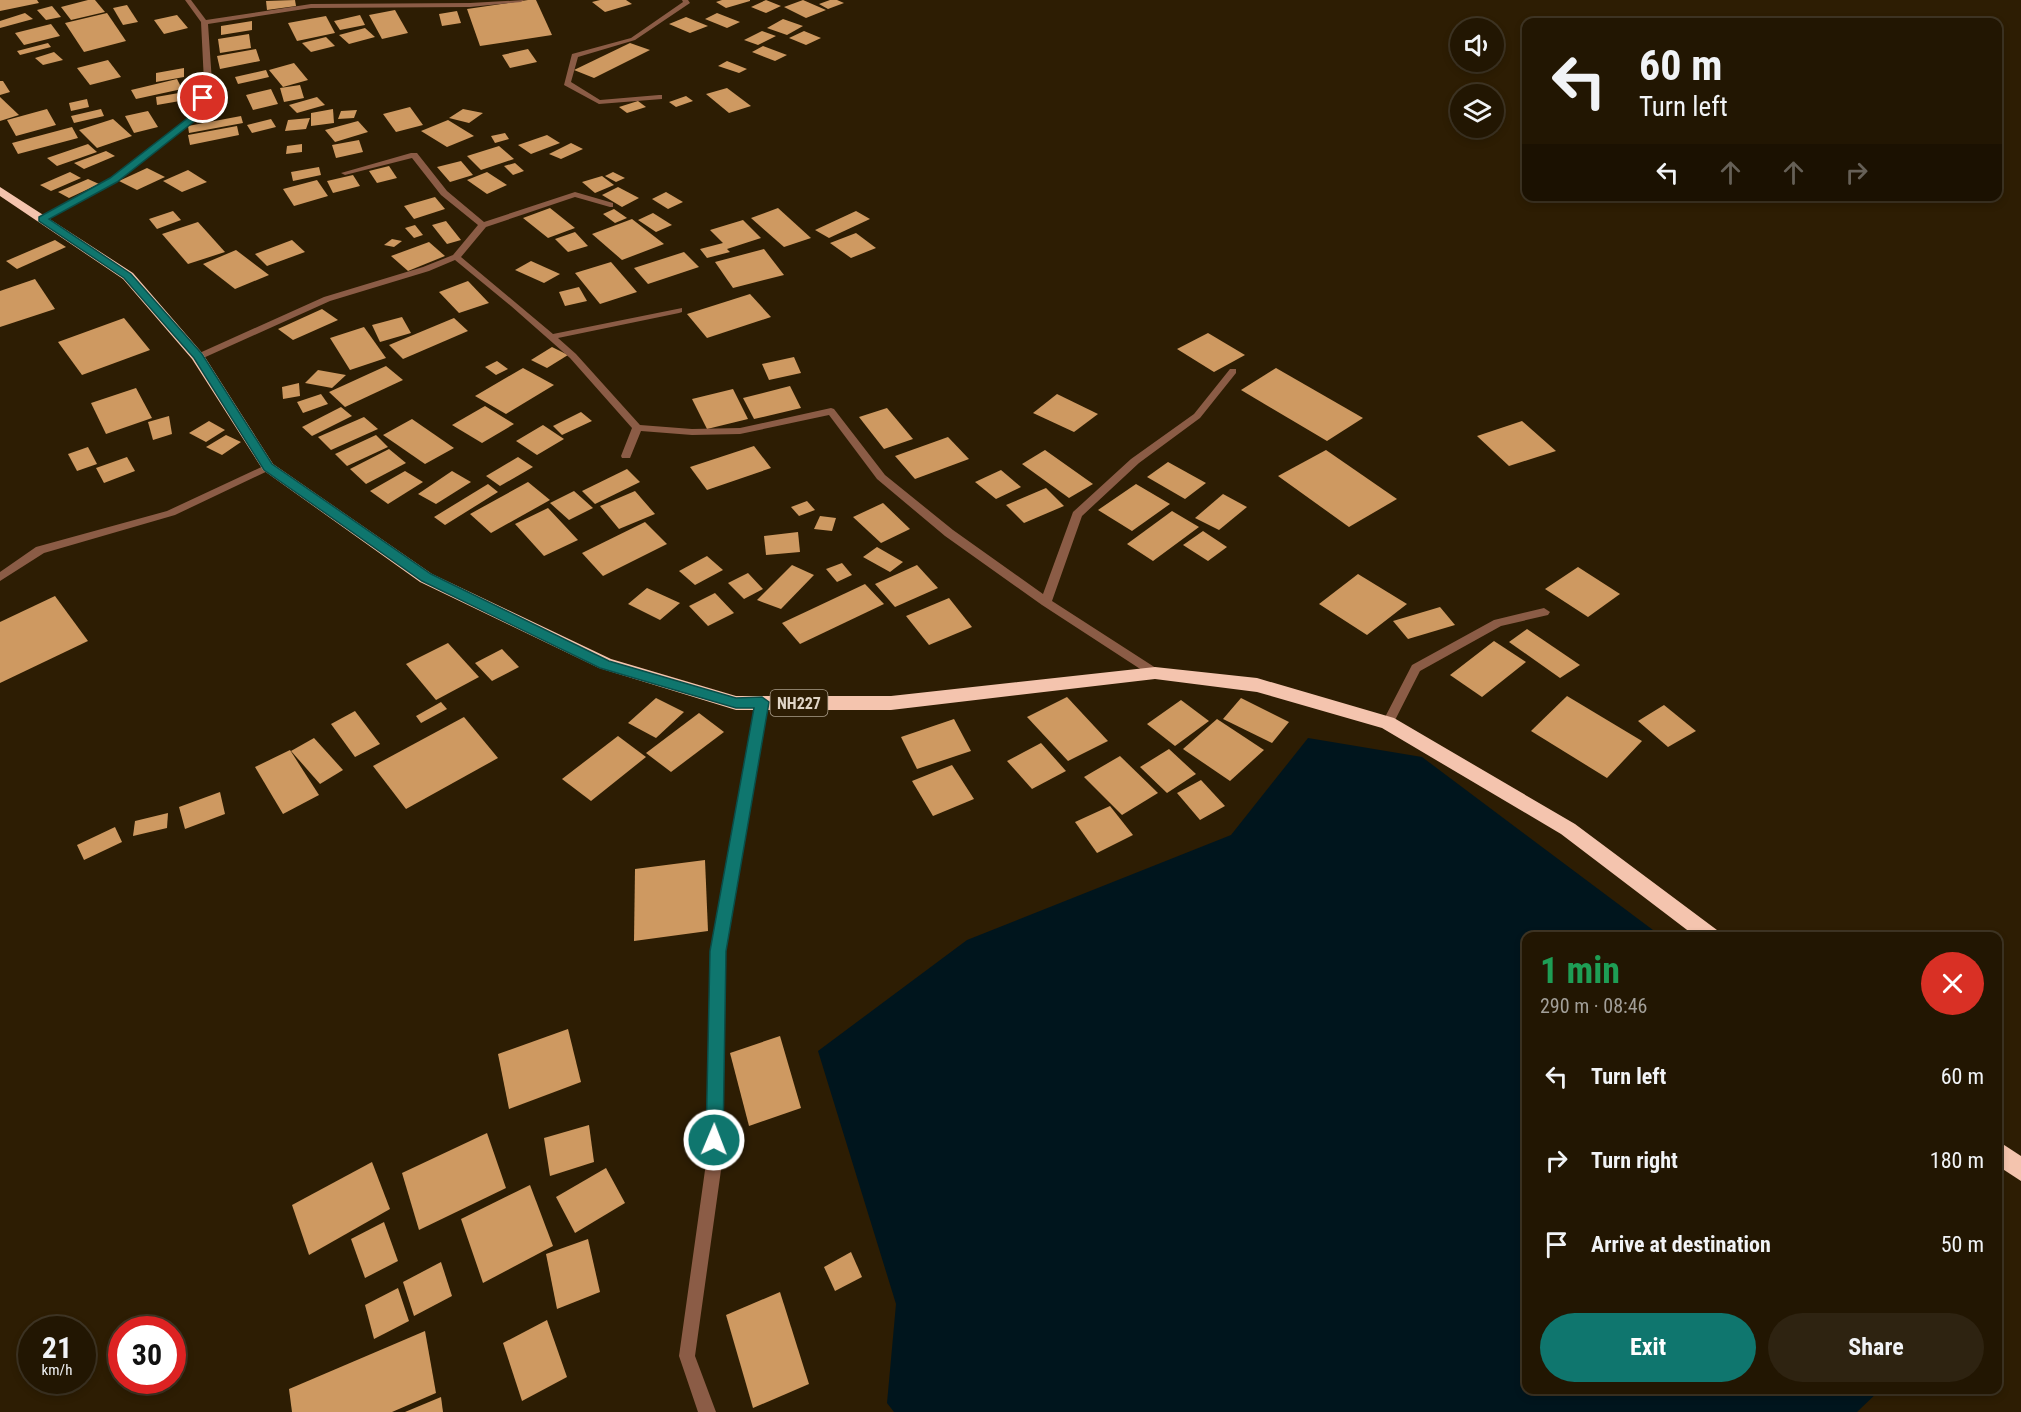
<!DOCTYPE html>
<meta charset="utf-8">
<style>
body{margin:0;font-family:"Roboto Condensed",sans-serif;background:#2e2311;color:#f1f3f6;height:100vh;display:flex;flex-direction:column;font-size:22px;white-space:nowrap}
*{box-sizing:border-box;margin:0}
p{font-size:20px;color:#a29f99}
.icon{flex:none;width:33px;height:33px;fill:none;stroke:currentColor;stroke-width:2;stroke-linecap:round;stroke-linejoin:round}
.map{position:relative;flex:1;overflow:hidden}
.side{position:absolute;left:1522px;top:932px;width:480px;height:462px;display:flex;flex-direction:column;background:#221602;border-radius:12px;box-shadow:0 3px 9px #0003,0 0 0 2px #3f3524}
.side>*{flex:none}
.banner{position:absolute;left:1522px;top:18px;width:480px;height:183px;border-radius:12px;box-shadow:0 3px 9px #0003,0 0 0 2px #3f3524;background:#221602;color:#f1f3f6;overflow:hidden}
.buttons{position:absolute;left:1450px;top:18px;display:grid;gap:12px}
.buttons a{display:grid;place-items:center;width:54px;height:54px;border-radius:50%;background:#221602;box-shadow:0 3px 9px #0003,0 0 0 2px #3f3524;font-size:30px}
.speed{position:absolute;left:18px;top:1316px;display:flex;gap:12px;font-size:30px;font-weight:700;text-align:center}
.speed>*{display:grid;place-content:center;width:78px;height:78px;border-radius:50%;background:#221602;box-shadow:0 3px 9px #0003,0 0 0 2px #3f3524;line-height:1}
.speed small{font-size:15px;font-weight:400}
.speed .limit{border:9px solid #d22;background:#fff;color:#111}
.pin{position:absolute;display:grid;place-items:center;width:51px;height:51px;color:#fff;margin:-26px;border:3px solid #fff;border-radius:50%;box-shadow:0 2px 6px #0007}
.me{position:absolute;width:66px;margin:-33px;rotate:1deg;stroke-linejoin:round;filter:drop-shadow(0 0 4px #0008)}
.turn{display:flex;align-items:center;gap:21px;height:126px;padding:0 18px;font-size:27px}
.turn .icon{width:78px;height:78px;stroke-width:2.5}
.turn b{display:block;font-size:42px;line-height:51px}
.lanes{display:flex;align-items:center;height:57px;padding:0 18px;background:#0003;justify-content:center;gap:30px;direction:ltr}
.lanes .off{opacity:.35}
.round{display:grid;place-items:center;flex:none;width:63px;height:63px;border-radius:32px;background:#2e2311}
.head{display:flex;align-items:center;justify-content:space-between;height:102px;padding:0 18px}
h1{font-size:36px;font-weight:700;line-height:45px;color:#1e9e55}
.button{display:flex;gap:12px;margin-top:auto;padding:12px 18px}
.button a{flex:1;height:69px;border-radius:36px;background:#0f766e;color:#fff;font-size:24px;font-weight:700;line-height:69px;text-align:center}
.button a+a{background:#2e2311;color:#f1f3f6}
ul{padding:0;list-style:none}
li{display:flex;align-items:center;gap:18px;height:84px;padding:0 18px}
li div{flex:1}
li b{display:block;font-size:22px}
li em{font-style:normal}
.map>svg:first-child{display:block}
</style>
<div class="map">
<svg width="2021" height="1412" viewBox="0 0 2021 1412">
<rect width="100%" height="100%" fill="#2d1d03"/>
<!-- water -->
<path fill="#00151d" d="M1308,738L1422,757L1661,936H1527V1389H1881L1857,1412H894L887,1403L896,1304L818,1051L967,940L1231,835Z"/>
<!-- building -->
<g fill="#ce9961">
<path d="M0,0H37L39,3L0,11Z"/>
<path d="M88,0H95L105,12L71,20L61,7Z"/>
<path d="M295,0L296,6L267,10L266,1Z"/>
<path d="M528,0H536L552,35L480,46L467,9Z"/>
<path d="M600,0H626L632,4L605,12L592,2Z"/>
<path d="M722,0H750V1L726,8L716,2Z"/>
<path d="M766,0L781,6L766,13L751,7Z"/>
<path d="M803,0L826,10L806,18L784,7Z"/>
<path d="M830,0H837L844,3L828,9L819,4Z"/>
<path d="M127,5L138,22L123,25L113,8Z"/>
<path d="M52,6L61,17L46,20L37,10Z"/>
<path d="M395,10L408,33L382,39L369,15Z"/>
<path d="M457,11L461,23L442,26L439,14Z"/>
<path d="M25,13L33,19L0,28V21Z"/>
<path d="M107,13L126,41L84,52L65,23Z"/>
<path d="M717,13L740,22L727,28L705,19Z"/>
<path d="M177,15L188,28L164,34L154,20Z"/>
<path d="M360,15L365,25L340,30L334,21Z"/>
<path d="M326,16L335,33L297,41L288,23Z"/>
<path d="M686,17L708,26L690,33L669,24Z"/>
<path d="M783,19L803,26L787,35L767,28Z"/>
<path d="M252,21V30L221,35V26Z"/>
<path d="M51,24L60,36L24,45L15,33Z"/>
<path d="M365,28L375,37L349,44L339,35Z"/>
<path d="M762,31L776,36L758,45L744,40Z"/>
<path d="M804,31L821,38L806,45L789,38Z"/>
<path d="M249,34L251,48L220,53L218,39Z"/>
<path d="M326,37L335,46L311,52L302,43Z"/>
<path d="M48,43L51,47L20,55L17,51Z"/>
<path d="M630,43L650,50L594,78L574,70Z"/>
<path d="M763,46L787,55L775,61L752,52Z"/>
<path d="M256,49L260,61L220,69L217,56Z"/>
<path d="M528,49L537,62L510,68L502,55Z"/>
<path d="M54,52L63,60L43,65L35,58Z"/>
<path d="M108,60L121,77L90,85L77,68Z"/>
<path d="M727,61L747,69L739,73L718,66Z"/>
<path d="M294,63L308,80L283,87L269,70Z"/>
<path d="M184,68V77L156,82V73Z"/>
<path d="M266,70L269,77L238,84L235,77Z"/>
<path d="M177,79L182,89L136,99L131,90Z"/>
<path d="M0,81H3L10,92L0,95Z"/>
<path d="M300,85L304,98L284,102L280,88Z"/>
<path d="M727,88L751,106L729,113L706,94Z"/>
<path d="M271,89L278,104L253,110L246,95Z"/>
<path d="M196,90L197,98L157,105L156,97Z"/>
<path d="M686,96L693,101L676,107L669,102Z"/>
<path d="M0,97L19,115L0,121Z"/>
<path d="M317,97L325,105L297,113L289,105Z"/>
<path d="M87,99L89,107L71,111L69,103Z"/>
<path d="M638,101L646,107L627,113L619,107Z"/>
<path d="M410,107L423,125L396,132L383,114Z"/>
<path d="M47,109L56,125L16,136L7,120Z"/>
<path d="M101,109L104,116L74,123L71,116Z"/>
<path d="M333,109L334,123L311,126V113Z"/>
<path d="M463,109L483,113L469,123L449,118Z"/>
<path d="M357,110L354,118L338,119L341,111Z"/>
<path d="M148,111L158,127L134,133L125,116Z"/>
<path d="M241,116L243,123L189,133L188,126Z"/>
<path d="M310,118L306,129L285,131L288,120Z"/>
<path d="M113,119L132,136L97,148L79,130Z"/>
<path d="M271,119L276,127L252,133L247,125Z"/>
<path d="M448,120L474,136L447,147L421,131Z"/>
<path d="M358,121L368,132L335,142L325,130Z"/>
<path d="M237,126L239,135L190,145L188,135Z"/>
<path d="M72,127L78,138L18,154L12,143Z"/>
<path d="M505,133L509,139L495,143L491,136Z"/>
<path d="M547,135L560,143L531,154L518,145Z"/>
<path d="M359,140L363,152L336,158L332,145Z"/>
<path d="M571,143L583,149L561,159L549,154Z"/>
<path d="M88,144L97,152L57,166L47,158Z"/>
<path d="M302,144V152L286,154L287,146Z"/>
<path d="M499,146L514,159L481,170L467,156Z"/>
<path d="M106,151L115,156L84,169L74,163Z"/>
<path d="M461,161L473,175L450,182L437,167Z"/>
<path d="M515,163L524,171L513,175L504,166Z"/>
<path d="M389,166L397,178L377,183L369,171Z"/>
<path d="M319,167L321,175L293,181L291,172Z"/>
<path d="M147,168L165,177L137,190L119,181Z"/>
<path d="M188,170L207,182L182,192L163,181Z"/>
<path d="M70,172L81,178L51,191L40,185Z"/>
<path d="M487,172L507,185L487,194L467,180Z"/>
<path d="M613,172L625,178L616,182L605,176Z"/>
<path d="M353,175L360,186L333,193L327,181Z"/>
<path d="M602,176L614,185L595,193L582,182Z"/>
<path d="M88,179L99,184L69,198L58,192Z"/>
<path d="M317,180L328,196L294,206L283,189Z"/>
<path d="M618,187L639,198L622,207L602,195Z"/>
<path d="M666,192L683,202L668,209L652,199Z"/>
<path d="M435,197L445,209L414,219L404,206Z"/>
<path d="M550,208L575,228L548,238L523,218Z"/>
<path d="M778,208L811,238L784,247L751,218Z"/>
<path d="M614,209L627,218L615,223L603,214Z"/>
<path d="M173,211L181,220L157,229L149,219Z"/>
<path d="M856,211L870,219L829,238L815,230Z"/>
<path d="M653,213L672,225L656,232L638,220Z"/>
<path d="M632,219L664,244L622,260L592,234Z"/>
<path d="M743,220L761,238L727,249L730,252L707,258L700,249L723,243L710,230Z"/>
<path d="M446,221L461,240L447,244L432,225Z"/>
<path d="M198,222L225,252L188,264L162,234Z"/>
<path d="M415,225L423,235L414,238L405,228Z"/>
<path d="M575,232L588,246L568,252L555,239Z"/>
<path d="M856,233L876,248L851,258L830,243Z"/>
<path d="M392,239L402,241L394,247L384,245Z"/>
<path d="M55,240L66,247L17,269L6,261Z"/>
<path d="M292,240L305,252L267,266L255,254Z"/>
<path d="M429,242L445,256L408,271L391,256Z"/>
<path d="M764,249L784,275L733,288L715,262Z"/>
<path d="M236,250L269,275L235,289L203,264Z"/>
<path d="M684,252L699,267L648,284L634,268Z"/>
<path d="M531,261L560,274L544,283L515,270Z"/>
<path d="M611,262L637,292L600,304L575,273Z"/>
<path d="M35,279L55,309L0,327V291Z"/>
<path d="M468,281L489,303L459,313L439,292Z"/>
<path d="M579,287L587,301L565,306L559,292Z"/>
<path d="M750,294L771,317L707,338L687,314Z"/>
<path d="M322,309L338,320L293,340L278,329Z"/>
<path d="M402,317L411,333L380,342L372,325Z"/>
<path d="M124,318L150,350L82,375L58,342Z"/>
<path d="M454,318L468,331L403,359L389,345Z"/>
<path d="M364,327L386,358L350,370L330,338Z"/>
<path d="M1208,333L1245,355L1214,372L1177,349Z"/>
<path d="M552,347L568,355L547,368L531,360Z"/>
<path d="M794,357L801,373L769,380L762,364Z"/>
<path d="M497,361L508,369L496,375L485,367Z"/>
<path d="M386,366L403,380L345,407L329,392Z"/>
<path d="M523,368L554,385L506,414L475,396Z"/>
<path d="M1276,368L1363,418L1327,441L1241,390Z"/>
<path d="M318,370L346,375L332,388L305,383Z"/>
<path d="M299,383L300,396L283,399L282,387Z"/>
<path d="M790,386L801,408L754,419L743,398Z"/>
<path d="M136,388L152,418L106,434L91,403Z"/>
<path d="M733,389L748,419L707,429L692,399Z"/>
<path d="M321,394L328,404L303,413L297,402Z"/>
<path d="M1057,394L1098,414L1074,432L1033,413Z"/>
<path d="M485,406L514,424L482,443L452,425Z"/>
<path d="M341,407L352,416L312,436L302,427Z"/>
<path d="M887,408L913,439L884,449L859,417Z"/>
<path d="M581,412L592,421L562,435L553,426Z"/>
<path d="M169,416L172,434L153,440L148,422Z"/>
<path d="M364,417L378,429L331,450L318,437Z"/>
<path d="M412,419L454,448L425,464L383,435Z"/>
<path d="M209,421L225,430L206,442L189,433Z"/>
<path d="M1522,421L1556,451L1509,466L1477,436Z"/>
<path d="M543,425L564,439L537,455L516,441Z"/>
<path d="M226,435L241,442L222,455L206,447Z"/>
<path d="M376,435L388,447L347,466L335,454Z"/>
<path d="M948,437L969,459L915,479L895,456Z"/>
<path d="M754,446L771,468L707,490L690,467Z"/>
<path d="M88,447L97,464L77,471L68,454Z"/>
<path d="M389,449L406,463L366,484L350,469Z"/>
<path d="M1045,450L1093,484L1069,498L1022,464Z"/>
<path d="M1326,450L1397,499L1349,527L1278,476Z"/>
<path d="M127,457L135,471L104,483L96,468Z"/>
<path d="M518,457L533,467L500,486L486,476Z"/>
<path d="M1168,462L1206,483L1185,499L1147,477Z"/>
<path d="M627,469L640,482L595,504L582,491Z"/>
<path d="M1001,470L1021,487L996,499L975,482Z"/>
<path d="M405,471L423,482L388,504L370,491Z"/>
<path d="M452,471L471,482L436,504L418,494Z"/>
<path d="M528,482L550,500L491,533L470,514Z"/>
<path d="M488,484L498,492L445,525L434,517Z"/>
<path d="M1136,484L1170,504L1132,531L1098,510Z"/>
<path d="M1046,488L1064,506L1024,523L1006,505Z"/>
<path d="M574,491L593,508L569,520L550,503Z"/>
<path d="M635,491L655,514L619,529L600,506Z"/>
<path d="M1223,494L1247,507L1219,530L1195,518Z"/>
<path d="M807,501L815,510L799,516L791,507Z"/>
<path d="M883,503L910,529L881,543L853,517Z"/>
<path d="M548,508L578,540L544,556L515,524Z"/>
<path d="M1172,511L1199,527L1153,561L1127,544Z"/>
<path d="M820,516L836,518L832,531L814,529Z"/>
<path d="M645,522L667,544L603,576L582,553Z"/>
<path d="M1203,531L1227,547L1208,561L1183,545Z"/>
<path d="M798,532L800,552L766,555L764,536Z"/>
<path d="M877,547L903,562L890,572L863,557Z"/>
<path d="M707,556L723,570L695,585L679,571Z"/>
<path d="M842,563L852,575L837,582L826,569Z"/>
<path d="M792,565L814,575L781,609L757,600Z"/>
<path d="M917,565L938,588L895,607L875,584Z"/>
<path d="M1578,567L1620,594L1588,617L1545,589Z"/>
<path d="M748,573L763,589L744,599L728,583Z"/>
<path d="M1358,574L1407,604L1367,635L1319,604Z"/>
<path d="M865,584L884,604L800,644L782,623Z"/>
<path d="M647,588L680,603L660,620L628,604Z"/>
<path d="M715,593L734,613L708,626L689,606Z"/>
<path d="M55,596L88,641L0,683V622Z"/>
<path d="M949,598L972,627L929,645L906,616Z"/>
<path d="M1440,607L1455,625L1408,639L1393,621Z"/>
<path d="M1527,629L1580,665L1560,678L1509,642Z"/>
<path d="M1494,641L1526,662L1482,697L1450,675Z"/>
<path d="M448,643L479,677L436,700L406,664Z"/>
<path d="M502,649L519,667L492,681L475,663Z"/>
<path d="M1567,696L1642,741L1607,778L1531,731Z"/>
<path d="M1067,697L1108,741L1068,761L1027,717Z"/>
<path d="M656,698L684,712L656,738L628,723Z"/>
<path d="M1241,698L1289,722L1272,743L1223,719Z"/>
<path d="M1181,700L1209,721L1175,746L1147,724Z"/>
<path d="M441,702L447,709L421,723L416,716Z"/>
<path d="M1664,705L1696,731L1668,747L1638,721Z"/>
<path d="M355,711L380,744L355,757L331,724Z"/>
<path d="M699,713L724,732L671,772L646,753Z"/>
<path d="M464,717L498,758L406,809L373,766Z"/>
<path d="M954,719L971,751L917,769L901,737Z"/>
<path d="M1217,719L1264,750L1230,781L1183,749Z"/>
<path d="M618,736L646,757L591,801L562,779Z"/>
<path d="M314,738L343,770L320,784L291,751Z"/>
<path d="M1041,743L1066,771L1032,789L1007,761Z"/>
<path d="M1169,749L1196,774L1167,793L1140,767Z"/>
<path d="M290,750L319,795L283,814L255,767Z"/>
<path d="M1120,756L1158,793L1122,815L1084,777Z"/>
<path d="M952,765L974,799L933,816L912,781Z"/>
<path d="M1201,780L1225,806L1200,820L1177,793Z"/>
<path d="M220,792L225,814L185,829L179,807Z"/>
<path d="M1110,806L1133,835L1097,853L1075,822Z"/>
<path d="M168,813L167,828L133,836L135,821Z"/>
<path d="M115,827L122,842L84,860L77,845Z"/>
<path d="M705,860L708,931L634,941L635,869Z"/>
<path d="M568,1029L581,1082L509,1109L498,1054Z"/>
<path d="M780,1036L801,1108L749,1126L730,1053Z"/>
<path d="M589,1125L594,1162L550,1176L544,1138Z"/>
<path d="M487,1133L506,1188L419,1230L402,1173Z"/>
<path d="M372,1162L390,1209L309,1255L292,1205Z"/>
<path d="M606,1168L625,1203L575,1233L556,1197Z"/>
<path d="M530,1185L553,1246L483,1283L461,1219Z"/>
<path d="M384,1222L398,1261L365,1278L351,1239Z"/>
<path d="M588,1239L600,1292L557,1309L546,1254Z"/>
<path d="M851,1252L862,1277L835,1291L824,1267Z"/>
<path d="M441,1262L452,1296L414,1316L403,1282Z"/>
<path d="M398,1288L409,1321L374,1339L365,1305Z"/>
<path d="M780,1292L809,1384L753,1408L726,1315Z"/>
<path d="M547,1320L567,1377L522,1401L503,1343Z"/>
<path d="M425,1331L436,1393L392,1412H292L289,1389Z"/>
<path d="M441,1397L443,1412H405Z"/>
</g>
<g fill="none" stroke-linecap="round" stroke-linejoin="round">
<!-- street -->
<g fill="#8b5c46" fill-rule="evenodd">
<path d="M185,0H191L206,20L311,4L470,3L524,0L521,2L470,7L311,8L208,24L212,82L201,116L117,182L45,221H39V217L111,178L195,113L204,82L201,22Z"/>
<path d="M682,0H688L690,3L635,40L578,57L571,82L600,100L659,95H662V99L599,104L564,85L572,54L631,38L683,2Z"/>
<path d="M411,153H417L447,191L484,222L575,192L613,203V207H610L575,197L486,227L461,257L553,334L682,308V312L679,313L558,338L576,354L640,425L692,429L740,428L831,408L834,409L885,475L953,530L1043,594L1073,512L1131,459L1194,414L1230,369H1236V373L1200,418L1139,463L1082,516L1052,601L1159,670L1161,673L1159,676H1151L1042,605L945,536L877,479L829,415L740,434L692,435L641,431L630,458H622L621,456L632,428L570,358L511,306L455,260L429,271L330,301L201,359H195V355L324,297L423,267L453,255L478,225L441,195L412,158L345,175L341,173Z"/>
<path d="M268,464L273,467L272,469L175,515L44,553L0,581V572L36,547L167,511Z"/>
<path d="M1544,608L1550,612L1548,615L1501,626L1420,671L1392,726H1384L1382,723L1412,665L1494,620Z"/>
<path d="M762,699L768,703L725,950L722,1163L695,1356L716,1412H698L679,1356L706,1163L711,950L756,703Z"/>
</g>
<!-- highway -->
<g fill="#f4c4ae" fill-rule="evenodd">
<path d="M0,187L133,273L203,354L273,464L432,574L611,659L736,696H891L1155,667L1257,678L1394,718L1575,824L1717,930L1720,936H1695L1561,834L1382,728L1257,692L1155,679L891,710H736L599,668L420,582L263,470L192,359L123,279L0,196Z"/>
<path d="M1998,1141L2021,1156V1181L1998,1166Z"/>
</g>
</g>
<!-- route -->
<path fill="#0f766e" stroke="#0a4d48" stroke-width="1.5" d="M200,96L207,98L201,116L117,182L49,219L131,274L202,354L272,464L431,574L609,661L736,698L762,697L769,702L726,951L723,1140L720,1145L714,1148L708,1145L706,1140L710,951L754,708H736L600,668L422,581L264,470L194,358L124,278L39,221V217L110,178L194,113Z"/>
<g text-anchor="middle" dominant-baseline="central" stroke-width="6" stroke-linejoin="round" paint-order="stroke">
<!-- shield labels -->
<rect fill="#2d1d03" stroke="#ab9e8c" stroke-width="1.5" x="770.5" y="690" width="57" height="26" rx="4.5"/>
<g font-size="16" font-weight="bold" fill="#e1d6c7">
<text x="799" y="703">NH227</text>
</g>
</g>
</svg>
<div class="buttons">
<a><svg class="icon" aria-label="sound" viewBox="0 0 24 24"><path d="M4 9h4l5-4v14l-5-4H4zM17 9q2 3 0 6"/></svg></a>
<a><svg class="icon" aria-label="layers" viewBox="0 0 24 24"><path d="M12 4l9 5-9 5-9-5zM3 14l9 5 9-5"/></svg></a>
</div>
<div class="speed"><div>21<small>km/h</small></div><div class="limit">30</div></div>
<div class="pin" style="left:203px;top:98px;background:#d93025"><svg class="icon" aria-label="arrive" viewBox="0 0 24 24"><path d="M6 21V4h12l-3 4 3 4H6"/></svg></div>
<svg class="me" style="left:714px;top:1140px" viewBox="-20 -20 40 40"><circle r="17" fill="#0f766e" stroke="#fff" stroke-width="3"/><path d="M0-11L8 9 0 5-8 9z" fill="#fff"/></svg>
<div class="banner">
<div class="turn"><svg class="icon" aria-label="left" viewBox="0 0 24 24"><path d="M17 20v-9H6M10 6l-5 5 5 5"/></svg><div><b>60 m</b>Turn left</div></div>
<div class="lanes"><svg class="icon" aria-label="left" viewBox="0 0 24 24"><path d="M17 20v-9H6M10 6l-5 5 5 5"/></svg><svg class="icon off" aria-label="ahead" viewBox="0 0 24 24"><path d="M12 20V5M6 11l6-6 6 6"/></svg><svg class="icon off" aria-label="ahead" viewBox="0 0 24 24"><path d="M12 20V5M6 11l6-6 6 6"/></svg><svg class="icon off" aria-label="right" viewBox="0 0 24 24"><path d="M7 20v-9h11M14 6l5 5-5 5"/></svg></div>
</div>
<section class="side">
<div class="head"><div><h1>1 min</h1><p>290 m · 08:46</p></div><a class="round" style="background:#d93025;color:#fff"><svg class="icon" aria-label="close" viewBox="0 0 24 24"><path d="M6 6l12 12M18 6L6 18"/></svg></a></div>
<ul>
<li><svg class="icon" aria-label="left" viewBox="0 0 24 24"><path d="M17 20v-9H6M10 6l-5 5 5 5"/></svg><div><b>Turn left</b></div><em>60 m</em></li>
<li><svg class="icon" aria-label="right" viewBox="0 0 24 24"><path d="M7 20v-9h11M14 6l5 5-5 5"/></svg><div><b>Turn right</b></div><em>180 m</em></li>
<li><svg class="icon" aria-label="arrive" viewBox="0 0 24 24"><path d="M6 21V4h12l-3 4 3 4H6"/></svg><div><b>Arrive at destination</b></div><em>50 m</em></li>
</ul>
<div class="button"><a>Exit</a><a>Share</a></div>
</section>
</div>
